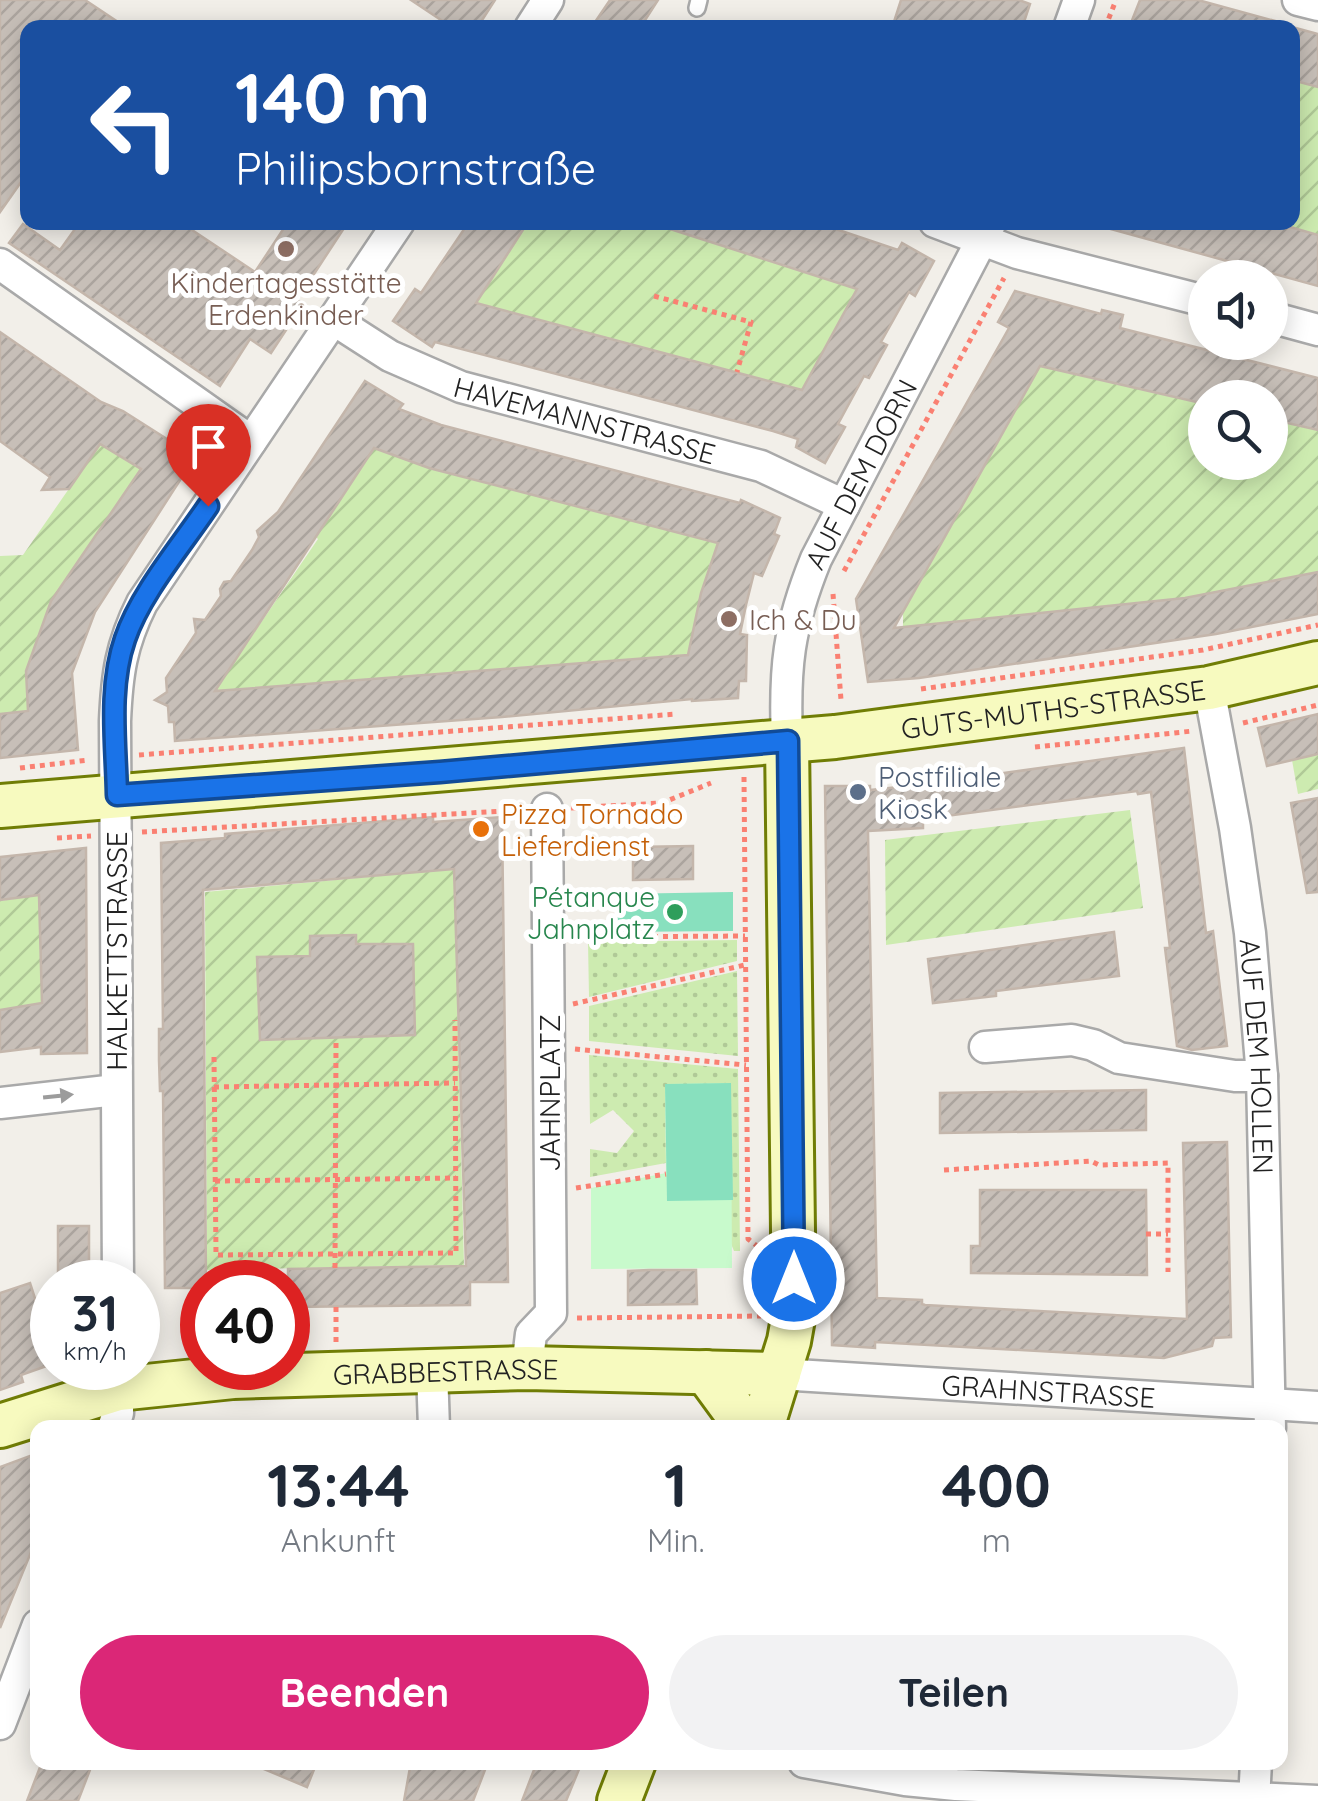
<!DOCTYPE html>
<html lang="de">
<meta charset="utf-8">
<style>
body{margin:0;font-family:Quicksand,sans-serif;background:#f2f2f3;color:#1f2937;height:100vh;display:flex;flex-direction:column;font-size:38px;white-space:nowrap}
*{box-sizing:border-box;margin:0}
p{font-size:32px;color:#747a83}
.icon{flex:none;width:55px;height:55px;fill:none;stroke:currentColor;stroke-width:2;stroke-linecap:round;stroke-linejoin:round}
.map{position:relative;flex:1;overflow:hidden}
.side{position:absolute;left:30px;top:1420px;width:1258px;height:350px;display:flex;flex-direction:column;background:#fff;border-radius:20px;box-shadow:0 5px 25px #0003}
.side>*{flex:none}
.banner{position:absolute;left:20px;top:20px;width:1280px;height:210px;border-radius:20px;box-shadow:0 5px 25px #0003;background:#1a4fa0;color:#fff;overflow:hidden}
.buttons{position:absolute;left:1188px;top:260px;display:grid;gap:20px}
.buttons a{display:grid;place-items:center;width:100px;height:100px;border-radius:50%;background:#fff;box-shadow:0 5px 25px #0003;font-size:50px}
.speed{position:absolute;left:30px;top:1260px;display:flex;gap:20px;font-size:50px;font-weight:700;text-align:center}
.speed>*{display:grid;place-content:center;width:130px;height:130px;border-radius:50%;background:#fff;box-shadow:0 5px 25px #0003;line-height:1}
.speed small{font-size:25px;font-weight:400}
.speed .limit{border:15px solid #d22;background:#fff;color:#111}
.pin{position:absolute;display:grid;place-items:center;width:85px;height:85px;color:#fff;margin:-102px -42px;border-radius:50% 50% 50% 0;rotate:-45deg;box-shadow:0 0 10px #0007}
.pin .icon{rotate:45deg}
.me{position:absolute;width:110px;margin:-55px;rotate:0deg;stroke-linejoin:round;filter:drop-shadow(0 0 8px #0008)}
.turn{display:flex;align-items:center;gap:35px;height:210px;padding:0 50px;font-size:45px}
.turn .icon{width:130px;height:130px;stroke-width:2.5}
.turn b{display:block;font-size:70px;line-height:85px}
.eta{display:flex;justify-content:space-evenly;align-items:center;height:170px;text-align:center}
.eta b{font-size:60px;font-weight:700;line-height:70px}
.action{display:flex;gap:20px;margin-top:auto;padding:20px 50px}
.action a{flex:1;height:115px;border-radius:60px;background:#db2777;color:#fff;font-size:40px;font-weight:700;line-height:115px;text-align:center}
.action a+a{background:#f2f2f3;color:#1f2937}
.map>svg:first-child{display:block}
</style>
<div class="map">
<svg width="1318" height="1801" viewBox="0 0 1318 1801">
<defs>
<pattern id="grass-dots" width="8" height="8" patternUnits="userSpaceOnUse" patternTransform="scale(2.5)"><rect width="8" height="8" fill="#cdebb0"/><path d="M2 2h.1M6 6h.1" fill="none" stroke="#b0c997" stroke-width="1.8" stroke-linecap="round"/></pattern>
<pattern id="garden-furrows" width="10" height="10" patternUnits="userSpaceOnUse" patternTransform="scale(2.5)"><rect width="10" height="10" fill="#cdebb0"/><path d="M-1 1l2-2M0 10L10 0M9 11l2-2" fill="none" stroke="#b0c997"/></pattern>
<pattern id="building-hatch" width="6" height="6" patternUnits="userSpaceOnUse" patternTransform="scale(2.5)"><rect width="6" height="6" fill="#c7bfb8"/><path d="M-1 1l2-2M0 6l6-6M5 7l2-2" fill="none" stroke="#aba49e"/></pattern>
</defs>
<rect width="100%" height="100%" fill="#f2efe9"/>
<!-- grass -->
<g fill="url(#grass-dots)">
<path d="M737,940V961L589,997L588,942Z"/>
<path d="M737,971L738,1056L589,1041V1006Z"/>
<path d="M589,1055L738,1069L740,1251H734L665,1084L666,1163L590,1177V1149L617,1153L634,1131L613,1110L590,1124Z"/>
</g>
<!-- park -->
<path fill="#c8facc" d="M731,1083L732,1268L591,1269V1188L666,1173L665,1084Z"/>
<!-- garden -->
<g fill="url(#garden-furrows)">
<path d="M1293,80L1318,87V235L1273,223L1292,222Z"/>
<path d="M528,222L651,223L833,281L865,286L807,393L463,300Z"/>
<path d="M1047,354L1067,373L1205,404V462H1270V419L1318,430V572L1185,598L903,627V612Z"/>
<path d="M370,442L429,468L712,542L726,538L715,564L710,563L701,593L694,654L233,689L210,697L318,539L316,537L369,457Z"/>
<path d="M100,444L141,469L51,601L26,671L28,711L0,714V556L23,555Z"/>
<path d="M1318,754V789L1298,794L1292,760Z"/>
<path d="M1130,810L1143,908L886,945L885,840Z"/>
<path d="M454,869L464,1265L207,1270L205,892Z"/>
<path d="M39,895L42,1003L0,1010V901Z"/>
</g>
<!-- pitch -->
<g fill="#88e0be">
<path d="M733,892V931L616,932L617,894Z"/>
<path d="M731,1083L733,1200L667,1201L665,1084Z"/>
</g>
<!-- building -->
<g fill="url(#building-hatch)" stroke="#c4b6ab" stroke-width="2.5" fill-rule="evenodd">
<path d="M0,0H85L127,28H28V172L0,212Z"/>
<path d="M411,0H495L477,28H453Z"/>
<path d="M610,0H658L640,28H591Z"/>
<path d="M901,0H1019L1030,4L1022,28H892Z"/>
<path d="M1140,0H1198L1275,21L1274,28H1129Z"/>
<path d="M1292,27L1318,34V87L1292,80Z"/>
<path d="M80,222H180L255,272L288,222H348L297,300L303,304L271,353L250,339L220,386L9,243L23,224L60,250Z"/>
<path d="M469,222H528L476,303L802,390L857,289L664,227V222H815L898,250L902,243L934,261L915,296L909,292L881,342L887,345L869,378L864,376L838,424L845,427L825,463L796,447L798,439L773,431L435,342L432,347L393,321L415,289L421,293Z"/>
<path d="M1112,222H1273L1318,235V286L1111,229Z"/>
<path d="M1015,291L1101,314L1102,310L1123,315L1120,328L1318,378V430L1270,419V398H1205V404L1040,366L894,628L1185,598L1318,572V614L1216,634L919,678L868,682L856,599L1009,328L998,322Z"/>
<path d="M0,332L101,402L123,411L195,457L95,612L72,673L78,750L0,758V714L28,711L26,671L51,601L141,469L100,444L69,489L42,490L50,477L0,441Z"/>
<path d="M365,381L403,404L399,409L441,425L740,503L741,500L780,518L774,534L779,536L762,576L754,573L746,605L740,634L747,635L746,681H739L738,698L692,701V699L502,717L175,741L174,722H169L168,706L155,700L167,692L166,678L196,633L194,619L205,620L221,596L220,589L224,582L231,581L252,550L259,537L257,531L278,512ZM374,448L429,468L718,543L701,593L688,655L215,691Z"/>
<path d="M1318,714V754L1267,766L1258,728Z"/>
<path d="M1184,748L1206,933L1213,931L1227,1046L1192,1050L1177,1046L1165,948H1170L1151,792L1138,794L1137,791L923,819V828L868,831L877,1298L922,1300V1304L925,1305L1187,1319L1183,1143L1227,1142L1231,1337L1214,1338L1212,1346L1164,1358L875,1342V1348L832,1345L825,786H870V790L918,785Z"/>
<path d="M1318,798V892L1307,893L1291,803Z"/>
<path d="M433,817V822L502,817L508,1282H470V1305L288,1307V1269L466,1266L454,869L203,890L206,1282H202V1288H165L163,1091H160L159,1060V1029H163L161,843L225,838V834Z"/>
<path d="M693,846V879L633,880V847Z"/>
<path d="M86,848L87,1053L41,1054V1047L0,1052V1010L42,1003L39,895L0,900V857Z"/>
<path d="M1114,932L1119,976L996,991V996L933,1003L928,959Z"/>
<path d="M356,935V944H413L415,1035L260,1040L257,957L310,956V936Z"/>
<path d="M1146,1090V1130L940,1133V1093Z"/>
<path d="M980,1190H1146L1147,1275L971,1273V1246H980Z"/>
<rect x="58" y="1226" width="31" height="56"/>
<path d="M649,1270H696L697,1304L628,1305V1271Z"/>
<path d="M30,1283L52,1351V1364L21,1375L23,1382L0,1390V1293Z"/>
<path d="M38,1453V1535L0,1628V1467Z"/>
<path d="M42,1762H93L78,1801H27Z"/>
<path d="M247,1762H317L307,1787Z"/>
<path d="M411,1762H488L473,1801H404Z"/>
<path d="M537,1762H582L566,1801H522Z"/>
</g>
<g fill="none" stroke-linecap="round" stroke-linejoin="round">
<defs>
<path id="lane" d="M697,8L699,0"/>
<g id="street">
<path d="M1298,0L1318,5"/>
<path d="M530,28L548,0"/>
<path d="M1069,28L1079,0"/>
<path d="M935,222L1017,253L1205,301"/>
<path d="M0,264L251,441"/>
<path d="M1270,317L1318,330"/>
<path id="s1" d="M334,320L390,356L461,387L761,466L844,505"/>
<path id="s2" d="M1209,688L1235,828L1250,933L1262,1076L1270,1428"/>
<path id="s3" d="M787,741C784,668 788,628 816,559L991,222"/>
<path d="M985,1047L1072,1040L1093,1045L1119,1058L1235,1076H1262"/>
<path d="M0,1103L116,1090"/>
<path d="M118,1282L115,721C117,674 121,645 142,603L399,222"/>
<path d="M527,1368L531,1334L551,1313L547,809"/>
<path d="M432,1370L434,1428"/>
<path id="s4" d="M779,1374L1318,1407"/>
<path d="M113,1428L118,1413V1368"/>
<path d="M0,1724L38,1625"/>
<path d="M804,1762L905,1780L956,1785L1318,1801"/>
<path d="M1254,1801L1256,1762"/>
</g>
<g id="secondary">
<path id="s5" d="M0,806L835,737L1209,688L1318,663"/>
<path d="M706,1372L747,1428"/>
<path id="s6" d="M0,1426L118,1389L233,1377L527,1368L779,1374"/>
<path d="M762,1428L789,1341L794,1313L787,741"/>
<path d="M619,1801L634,1762"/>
</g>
</defs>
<!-- lane casing -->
<use href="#lane" stroke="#a9a9a9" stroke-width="20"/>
<!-- street casing -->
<use href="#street" stroke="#a9a9a9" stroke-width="35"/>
<!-- secondary casing -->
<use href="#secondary" stroke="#707d05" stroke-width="48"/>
<!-- path -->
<g stroke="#fa8072" stroke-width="5" stroke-dasharray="5 5" stroke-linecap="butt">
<path d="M1105,28L1116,0"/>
<path d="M654,296L751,322L737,372"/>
<path d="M844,571L1004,278"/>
<path d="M833,594L841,700"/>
<path d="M921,689L1203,650L1318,625"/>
<path d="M1243,723L1318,705"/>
<path d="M1035,747L1193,731"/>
<path d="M139,755L677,714"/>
<path d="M20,768L89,760"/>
<path d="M744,777L748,1239L761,1249"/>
<path d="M571,808L662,803L711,783"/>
<path d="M142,832L521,810"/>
<path d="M57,838L91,836"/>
<path d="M573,937L745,936"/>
<path d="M573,1004L745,965"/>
<path d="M575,1049L746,1065"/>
<path d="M214,1057L216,1255L456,1253L455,1020"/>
<path d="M214,1087L455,1083"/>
<path d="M944,1170L1091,1161L1099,1165L1168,1163V1272"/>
<path d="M215,1181L456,1178"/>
<path d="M576,1188L666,1174"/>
<path d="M1146,1234H1168"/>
<path d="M335,1268L336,1041"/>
<path d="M336,1307V1344"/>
<path d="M577,1318L761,1316"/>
</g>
<!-- lane -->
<use href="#lane" stroke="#fff" stroke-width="15"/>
<!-- street -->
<use href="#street" stroke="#fff" stroke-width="30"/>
<!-- secondary -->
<use href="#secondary" stroke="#f7fabf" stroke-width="42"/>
</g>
<!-- one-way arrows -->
<defs><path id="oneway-solid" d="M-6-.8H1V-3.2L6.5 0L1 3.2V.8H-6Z" transform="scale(2.5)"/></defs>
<use fill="#9c9c9c" href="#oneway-solid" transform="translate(58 1096) rotate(-6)"/>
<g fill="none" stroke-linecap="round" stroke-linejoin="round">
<defs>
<path id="route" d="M208,506C181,546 140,594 125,639C108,688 116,744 117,795L440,772L788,741L794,1279"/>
</defs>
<!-- route casing -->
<use href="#route" stroke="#114b97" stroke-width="25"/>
<!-- route -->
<use href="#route" stroke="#1a73e8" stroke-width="18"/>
</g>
<!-- markers -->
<g fill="#8d6e63" stroke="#fff" stroke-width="4">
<circle cx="286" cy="249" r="10"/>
<circle cx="729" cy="619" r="10"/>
</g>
<circle fill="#5c6f8a" stroke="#fff" stroke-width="4" cx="858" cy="792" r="10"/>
<circle fill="#e8710a" stroke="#fff" stroke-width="4" cx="481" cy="829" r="10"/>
<circle fill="#2e9e5b" stroke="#fff" stroke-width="4" cx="675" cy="912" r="10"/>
<g text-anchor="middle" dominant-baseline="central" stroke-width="10" stroke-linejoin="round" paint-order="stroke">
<!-- education labels -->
<g font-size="28" fill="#785e54" stroke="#fff">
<text x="286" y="282">Kindertagesstätte<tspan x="286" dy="32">Erdenkinder</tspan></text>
<text x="749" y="619" text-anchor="start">Ich &amp; Du</text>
</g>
<!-- street labels -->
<g font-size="28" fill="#222" stroke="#fff">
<text stroke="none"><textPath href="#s1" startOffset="272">HAVEMANNSTRASSE</textPath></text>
<text stroke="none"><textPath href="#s3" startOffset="282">AUF DEM DORN</textPath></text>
<text stroke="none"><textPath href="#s5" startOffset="1058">GUTS-MUTHS-STRASSE</textPath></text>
<text transform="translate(116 951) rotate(-90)">HALKETTSTRASSE</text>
<text stroke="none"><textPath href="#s2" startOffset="372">AUF DEM HOLLEN</textPath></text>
<text transform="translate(549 1093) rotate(-90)">JAHNPLATZ</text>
<text stroke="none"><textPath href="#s6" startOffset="452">GRABBESTRASSE</textPath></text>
<text stroke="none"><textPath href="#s4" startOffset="270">GRAHNSTRASSE</textPath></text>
</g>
<!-- service labels -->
<g font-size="28" fill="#4e5e75" stroke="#fff" text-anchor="start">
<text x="878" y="776">Postfiliale<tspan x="878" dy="32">Kiosk</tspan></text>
</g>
<!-- food labels -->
<g font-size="28" fill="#c56008" stroke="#fff" text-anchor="start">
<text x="501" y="813">Pizza Tornado<tspan x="501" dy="32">Lieferdienst</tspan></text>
</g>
<!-- leisure labels -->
<g font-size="28" fill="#27864d" stroke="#fff" text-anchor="end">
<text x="655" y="896">Pétanque<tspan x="655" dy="32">Jahnplatz</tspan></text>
</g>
</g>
</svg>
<div class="buttons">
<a><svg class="icon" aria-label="sound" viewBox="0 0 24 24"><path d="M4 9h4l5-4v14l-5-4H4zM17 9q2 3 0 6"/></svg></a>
<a><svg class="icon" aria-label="search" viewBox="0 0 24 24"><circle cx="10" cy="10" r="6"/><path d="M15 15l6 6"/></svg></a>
</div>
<div class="speed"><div>31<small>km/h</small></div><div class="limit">40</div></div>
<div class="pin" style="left:208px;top:506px;background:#d93025"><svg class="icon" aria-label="arrive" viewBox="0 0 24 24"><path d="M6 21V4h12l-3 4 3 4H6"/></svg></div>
<svg class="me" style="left:794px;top:1279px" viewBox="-20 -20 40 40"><circle r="17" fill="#1a73e8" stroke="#fff" stroke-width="3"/><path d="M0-11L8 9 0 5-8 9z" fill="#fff"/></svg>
<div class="banner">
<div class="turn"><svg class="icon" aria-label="left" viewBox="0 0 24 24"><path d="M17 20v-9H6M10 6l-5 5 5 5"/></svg><div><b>140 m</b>Philipsbornstraße</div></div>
</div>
<section class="side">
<div class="eta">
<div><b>13:44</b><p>Ankunft</p></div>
<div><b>1</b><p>Min.</p></div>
<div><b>400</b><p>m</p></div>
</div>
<div class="action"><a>Beenden</a><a>Teilen</a></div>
</section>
</div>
